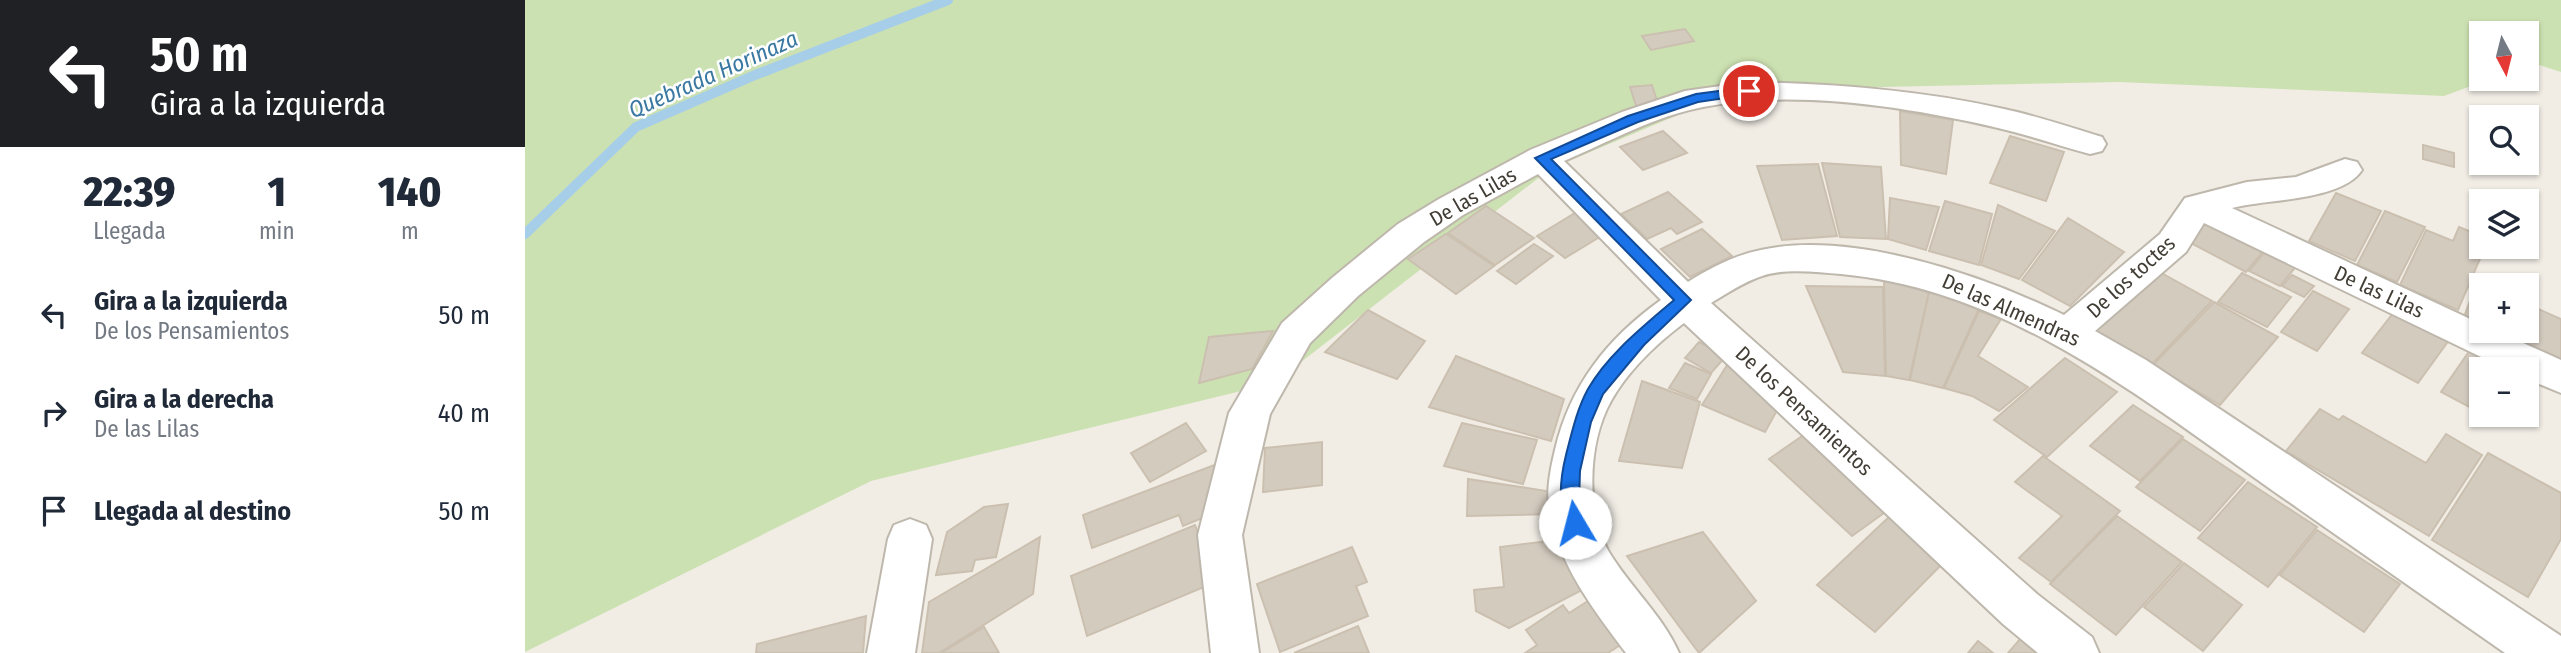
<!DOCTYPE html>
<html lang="es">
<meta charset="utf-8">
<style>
body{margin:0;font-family:"Fira Sans Condensed",sans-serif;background:#f6f6f7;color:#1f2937;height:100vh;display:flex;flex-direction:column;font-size:26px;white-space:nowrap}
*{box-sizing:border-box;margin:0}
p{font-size:23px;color:#747a83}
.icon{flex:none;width:38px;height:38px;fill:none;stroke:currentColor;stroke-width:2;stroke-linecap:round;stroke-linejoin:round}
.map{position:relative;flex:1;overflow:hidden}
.panel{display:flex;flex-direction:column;background:#fff;width:525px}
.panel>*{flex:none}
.top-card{background:#202124;color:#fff;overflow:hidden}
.needle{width:46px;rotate:173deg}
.tools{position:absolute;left:1944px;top:21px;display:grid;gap:14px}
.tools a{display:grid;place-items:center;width:70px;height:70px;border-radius:0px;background:#fff;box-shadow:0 2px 5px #0004;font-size:35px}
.pin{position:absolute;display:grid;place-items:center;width:60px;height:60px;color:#fff;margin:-30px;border:4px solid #fff;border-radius:50%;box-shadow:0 2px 7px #0007}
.me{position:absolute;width:77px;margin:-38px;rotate:352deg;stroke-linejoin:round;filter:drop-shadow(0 0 5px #0008)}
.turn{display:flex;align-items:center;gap:24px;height:147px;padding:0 35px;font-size:32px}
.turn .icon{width:91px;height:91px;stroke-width:2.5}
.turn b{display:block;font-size:49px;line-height:60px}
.eta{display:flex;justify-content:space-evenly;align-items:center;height:119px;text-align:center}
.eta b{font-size:42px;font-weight:800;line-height:49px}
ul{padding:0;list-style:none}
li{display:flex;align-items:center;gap:21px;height:98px;padding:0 35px}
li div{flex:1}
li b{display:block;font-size:26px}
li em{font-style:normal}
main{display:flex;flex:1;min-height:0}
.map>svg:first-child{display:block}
</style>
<main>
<section class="panel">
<div class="top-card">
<div class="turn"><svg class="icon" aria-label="left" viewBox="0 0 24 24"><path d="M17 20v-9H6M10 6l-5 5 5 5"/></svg><div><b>50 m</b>Gira a la izquierda</div></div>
</div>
<div class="eta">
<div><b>22:39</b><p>Llegada</p></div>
<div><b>1</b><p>min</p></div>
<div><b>140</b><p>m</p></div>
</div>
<ul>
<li><svg class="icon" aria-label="left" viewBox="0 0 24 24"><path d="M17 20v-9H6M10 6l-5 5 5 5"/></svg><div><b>Gira a la izquierda</b><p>De los Pensamientos</p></div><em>50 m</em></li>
<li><svg class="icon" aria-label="right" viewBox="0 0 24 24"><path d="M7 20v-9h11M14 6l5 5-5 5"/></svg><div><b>Gira a la derecha</b><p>De las Lilas</p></div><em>40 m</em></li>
<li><svg class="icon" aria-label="arrive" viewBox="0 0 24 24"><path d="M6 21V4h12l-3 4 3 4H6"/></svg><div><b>Llegada al destino</b></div><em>50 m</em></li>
</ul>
</section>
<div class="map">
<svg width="2036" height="653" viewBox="0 0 2036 653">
<rect width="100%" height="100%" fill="#f1ede5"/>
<!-- green -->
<path fill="#cce1b2" d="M0,0H2036V72L2008,63L2002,65V33H1956V79H1965L1919,96L1594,82L1212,90L1025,169L749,383L346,481L0,652Z"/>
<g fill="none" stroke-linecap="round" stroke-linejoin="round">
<!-- stream -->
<path stroke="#a7cee8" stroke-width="10" d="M0,234L111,127L230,75L423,0"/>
</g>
<!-- building -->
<g fill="#d4cbbf" stroke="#cbc0b0" stroke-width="2">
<path d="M1160,29L1169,41L1126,50L1117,36Z"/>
<path d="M1127,85L1134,107L1112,109L1105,87Z"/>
<path d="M1375,111L1428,120L1421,174L1376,165Z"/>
<path d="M1138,131L1162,153L1118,170L1095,147Z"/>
<path d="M1485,136L1539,152L1521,201L1465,183Z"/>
<path d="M1898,145L1929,153V167L1898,159Z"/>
<path d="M1297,163L1356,167L1361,239L1315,237Z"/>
<path d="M1293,164L1312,236L1257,240L1232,166Z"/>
<path d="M1143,192L1177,222L1152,234L1146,228L1122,239L1096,214Z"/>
<path d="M1811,193L1856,211L1830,261L1784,241Z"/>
<path d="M1365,198L1414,207L1401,250L1363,239Z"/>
<path d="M1420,201L1467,214L1454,265L1404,251Z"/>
<path d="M1473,205L1530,231L1494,279L1456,265Z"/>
<path d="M961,206L1009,238L970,265L923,233Z"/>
<path d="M1860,211L1900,227L1872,282L1832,265Z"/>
<path d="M1050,213L1078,235L1040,258L1012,236Z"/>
<path d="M1543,218L1599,252L1545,306L1497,280Z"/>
<path d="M1681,221L1740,249L1721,272L1662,241Z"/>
<path d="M1934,227L1956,236V247H1960L1933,310L1875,285L1901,230L1928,241Z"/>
<path d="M1177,229L1207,256L1165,277L1136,249Z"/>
<path d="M921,234L969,266L931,294L883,259Z"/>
<path d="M1009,244L1028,256L991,284L972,271Z"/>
<path d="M1742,249L1773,264L1755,286L1724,271Z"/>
<path d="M1631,270L1687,301L1627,364L1570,330Z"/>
<path d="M1717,273L1766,297L1742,327L1693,302Z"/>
<path d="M1767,275L1789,286L1779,297L1757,286Z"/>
<path d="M1359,279L1404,292L1384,380L1361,376Z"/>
<path d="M1952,282L1960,285H1956V325L1939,317Z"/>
<path d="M1281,286L1358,287L1360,376L1318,372Z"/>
<path d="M1788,291L1824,309L1792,351L1756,332Z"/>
<path d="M1404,292L1456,304L1418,388L1385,380Z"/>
<path d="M1689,302L1753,337L1695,405L1628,365Z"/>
<path d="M2002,304L2036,319V362L1968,331H2002Z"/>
<path d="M843,310L900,341L872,379L800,352Z"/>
<path d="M1454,311L1476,319L1453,356L1503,387L1474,411L1447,396L1419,388Z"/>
<path d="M1869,312L1924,340L1893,383L1837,353Z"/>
<path d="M748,331L727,369L674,383L684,337Z"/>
<path d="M1174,342L1201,356L1186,373L1160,358Z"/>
<path d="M1945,350L1983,369H1956V413L1916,392Z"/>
<path d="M931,356L1039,399L1026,441L904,407Z"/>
<path d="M1540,358L1592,392L1522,457L1469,420Z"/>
<path d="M1204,362L1255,405L1240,432L1177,405Z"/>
<path d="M1160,363L1186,374L1172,399L1144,388Z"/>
<path d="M1117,381L1175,402L1157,468L1094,461Z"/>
<path d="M1608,405L1658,437L1615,481L1565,446Z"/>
<path d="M1795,409L1814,420L1818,416L1901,463L1921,434L1957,455L1904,536L1761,451Z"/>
<path d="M661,423L681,451L625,482L606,453Z"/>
<path d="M937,423L1012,440L998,484L919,466Z"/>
<path d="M1286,430L1370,505L1327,536L1244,459Z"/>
<path d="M1658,439L1720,480L1675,531L1611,487Z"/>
<path d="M797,442V485L738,492L740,448Z"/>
<path d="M1963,453L2036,493V539L2003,597L1907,540Z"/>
<path d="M1518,456L1595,511L1526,582L1494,558L1537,516L1490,482Z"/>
<path d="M697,462L687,514L658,526L654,515L567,548L558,515Z"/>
<path d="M943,479L1028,492L1029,514L942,516Z"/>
<path d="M1723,482L1792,527L1743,587L1673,538Z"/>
<path d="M483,504L471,557L450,560L447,571L411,575L422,532L459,507Z"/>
<path d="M1366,515L1423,558L1350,632L1292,585Z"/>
<path d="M1592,516L1657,562L1591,635L1525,584Z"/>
<path d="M670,525L691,582L562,636L546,576Z"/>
<path d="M1792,530L1875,584L1839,632L1755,575Z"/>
<path d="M1178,532L1231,601L1174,653L1102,556Z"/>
<path d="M515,537L508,594L414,653H397L404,602Z"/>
<path d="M1040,539L1057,590L984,628L951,611L949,590L979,587L975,547Z"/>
<path d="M827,547L842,582L831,586L843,616L755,652L732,584Z"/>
<path d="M1659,563L1717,605L1678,651L1619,607Z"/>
<path d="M1063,601L1098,643L1083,653H1000L1012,645L1001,630L1038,605L1044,613Z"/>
<path d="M341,616L338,653H231L232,644Z"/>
<path d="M833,626L844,653H769Z"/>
<path d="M459,627L474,653H416Z"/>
<path d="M1502,631L1531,653H1483Z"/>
<path d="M1453,641L1468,653H1443Z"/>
</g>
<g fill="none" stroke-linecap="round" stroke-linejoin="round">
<defs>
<g id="minor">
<path d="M1224,82C1310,84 1395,90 1479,109C1512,116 1544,127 1577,137L1581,144L1577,151L1565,154C1534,146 1504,135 1473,128C1383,107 1269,89 1178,107C1130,116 1084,142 1039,161L1163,282C1185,268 1210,255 1236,250C1327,230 1457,275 1539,315L1635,234L1660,198L1722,182L1771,177L1820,159L1832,162L1837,170C1817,201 1741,199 1707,208L1956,324V331H1972L2036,360V393L2002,379V369H1981L1679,223L1661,252L1570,331L1621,360L2036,636V653H1980C1899,596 1818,540 1737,483C1608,392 1479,289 1316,274C1292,272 1260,268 1237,276C1219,282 1202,293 1186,303L1512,594L1567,637L1574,653H1513L1478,624L1159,323C1131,344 1103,371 1086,401C1063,442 1060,512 1084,552C1105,587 1138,616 1154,653H1101C1072,614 1039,572 1027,523C1020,498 1024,475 1030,450C1045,385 1083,338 1136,300L1013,174L938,215L899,242L833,296L785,343L745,414L717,535L734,653H686L673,535L704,413L757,323L807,278L873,224L914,199L1005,150L1097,112L1160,91Z"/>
<path d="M385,519L401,525L407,539L390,653H342L363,539L369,525Z"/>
</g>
</defs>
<!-- minor casing -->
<use href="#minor" stroke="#beb7ac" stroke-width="4"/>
<!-- minor -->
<use href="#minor" fill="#fff" fill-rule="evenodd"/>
</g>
<!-- route -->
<path fill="#1a73e8" stroke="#114b97" stroke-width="2" d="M1224,87L1228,89V94L1173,102L1113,122L1026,159L1166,300L1119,345L1078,394L1066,422L1055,471L1054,502L1059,523L1056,528H1043C1032,505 1035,479 1041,455C1047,432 1052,409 1063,389C1083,354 1119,326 1149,300L1010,158L1103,116L1171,94Z"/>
<g text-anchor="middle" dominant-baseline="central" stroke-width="5" stroke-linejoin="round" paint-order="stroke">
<!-- street labels -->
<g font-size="21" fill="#423d35" stroke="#fff">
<text transform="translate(948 197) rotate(-30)">De las Lilas</text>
<text transform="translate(1606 277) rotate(-42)">De los toctes</text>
<text transform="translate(1854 292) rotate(25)">De las Lilas</text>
<text transform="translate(1486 310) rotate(24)">De las Almendras</text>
<text transform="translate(1279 411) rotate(43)">De los Pensamientos</text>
</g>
<!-- water labels -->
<g font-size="23" font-style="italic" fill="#3a78a2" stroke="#fff">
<text transform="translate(188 74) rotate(-24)">Quebrada Horinaza</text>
</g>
</g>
</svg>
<div class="tools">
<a><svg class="needle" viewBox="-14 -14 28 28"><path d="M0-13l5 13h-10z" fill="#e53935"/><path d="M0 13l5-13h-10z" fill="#747a83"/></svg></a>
<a><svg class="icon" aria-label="search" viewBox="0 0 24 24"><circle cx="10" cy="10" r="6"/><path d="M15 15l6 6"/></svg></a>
<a><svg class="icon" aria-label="layers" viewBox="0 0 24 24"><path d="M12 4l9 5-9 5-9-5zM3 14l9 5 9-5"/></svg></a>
<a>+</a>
<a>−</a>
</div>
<div class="pin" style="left:1224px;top:91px;background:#d93025"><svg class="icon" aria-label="arrive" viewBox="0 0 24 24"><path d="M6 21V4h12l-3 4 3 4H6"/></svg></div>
<svg class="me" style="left:1050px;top:523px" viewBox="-20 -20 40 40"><circle r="19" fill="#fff"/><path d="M0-13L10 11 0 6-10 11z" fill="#1a73e8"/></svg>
</div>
</main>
